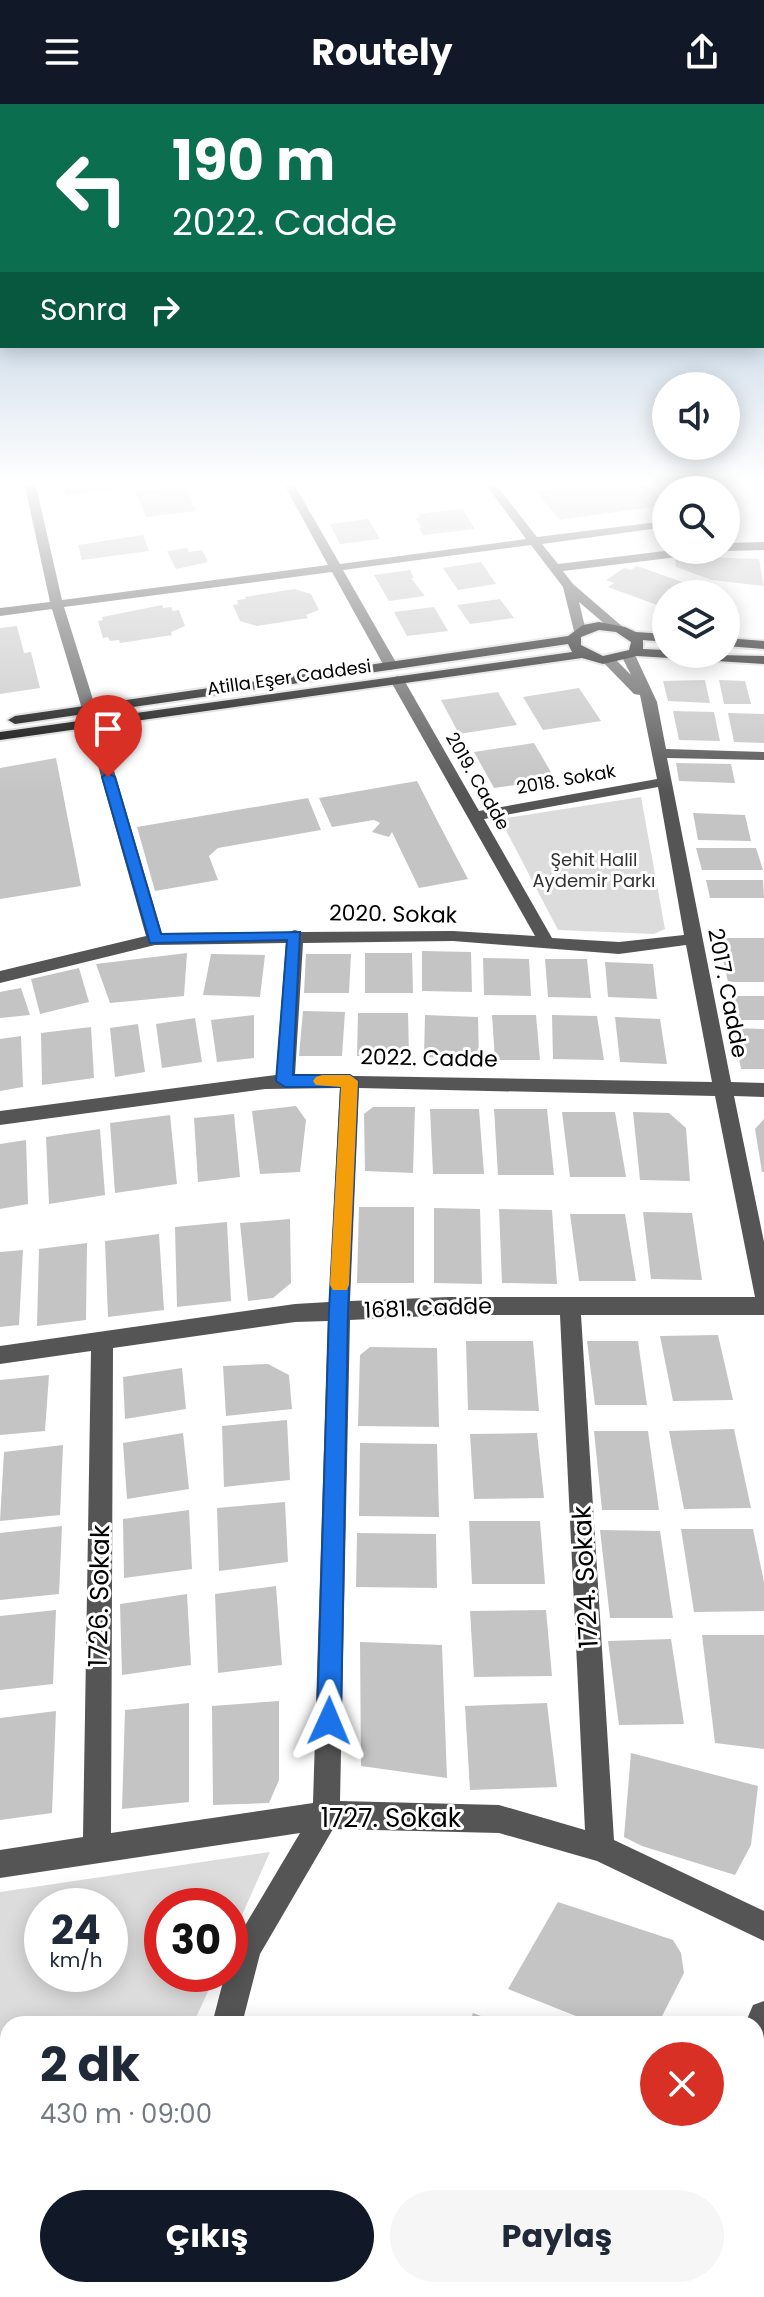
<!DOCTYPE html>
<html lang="tr">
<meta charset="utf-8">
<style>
body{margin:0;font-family:Poppins,sans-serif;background:#f6f6f7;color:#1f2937;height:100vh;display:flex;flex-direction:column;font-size:30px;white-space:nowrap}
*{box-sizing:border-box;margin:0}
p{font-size:26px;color:#747a83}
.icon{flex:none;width:44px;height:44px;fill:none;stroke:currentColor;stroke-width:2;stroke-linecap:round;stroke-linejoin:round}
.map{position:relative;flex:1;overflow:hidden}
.drawer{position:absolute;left:0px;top:1912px;width:764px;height:282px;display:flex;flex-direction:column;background:#fff;border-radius:24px 24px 0 0;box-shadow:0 4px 20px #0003}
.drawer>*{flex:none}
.hud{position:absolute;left:0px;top:0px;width:764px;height:244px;box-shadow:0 4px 20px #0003;background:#0b6e4f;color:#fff;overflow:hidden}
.buttons{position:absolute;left:652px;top:268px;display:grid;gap:16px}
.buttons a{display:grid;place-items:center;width:88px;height:88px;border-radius:50%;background:#fff;box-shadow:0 4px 20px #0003;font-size:40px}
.speed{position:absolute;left:24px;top:1784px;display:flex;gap:16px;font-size:40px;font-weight:700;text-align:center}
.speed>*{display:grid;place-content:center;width:104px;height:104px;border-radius:50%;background:#fff;box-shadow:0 4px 20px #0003;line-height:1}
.speed small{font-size:20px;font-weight:400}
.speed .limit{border:12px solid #d22;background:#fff;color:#111}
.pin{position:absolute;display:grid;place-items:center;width:68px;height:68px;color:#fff;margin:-82px -34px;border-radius:50% 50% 50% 0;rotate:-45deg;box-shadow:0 0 8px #0007}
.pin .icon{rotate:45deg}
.me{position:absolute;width:88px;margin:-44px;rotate:1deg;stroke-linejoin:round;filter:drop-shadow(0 0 6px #0008)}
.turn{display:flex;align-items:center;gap:28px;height:168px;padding:0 40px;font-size:36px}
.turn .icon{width:104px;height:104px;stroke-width:2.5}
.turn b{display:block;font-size:56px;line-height:68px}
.then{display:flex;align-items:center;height:76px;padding:0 40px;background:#0003;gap:16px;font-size:30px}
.round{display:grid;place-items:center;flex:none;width:84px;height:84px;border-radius:42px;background:#f6f6f7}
.summary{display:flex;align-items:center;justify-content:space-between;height:136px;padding:0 40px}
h1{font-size:48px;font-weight:700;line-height:60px}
.cta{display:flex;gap:16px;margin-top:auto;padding:16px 40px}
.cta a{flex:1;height:92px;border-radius:48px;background:#111827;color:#fff;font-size:32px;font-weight:700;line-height:92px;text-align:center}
.cta a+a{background:#f6f6f7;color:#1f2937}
header{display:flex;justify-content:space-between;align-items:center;height:104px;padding:0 40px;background:#111827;color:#fff;font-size:36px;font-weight:700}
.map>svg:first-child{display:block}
</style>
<header><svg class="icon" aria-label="menu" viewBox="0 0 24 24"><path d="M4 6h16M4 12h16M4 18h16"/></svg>Routely<svg class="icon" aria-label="share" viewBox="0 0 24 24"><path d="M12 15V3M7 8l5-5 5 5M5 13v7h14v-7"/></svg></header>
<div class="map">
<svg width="764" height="2193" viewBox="0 0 764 2193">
<rect width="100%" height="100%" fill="#fff"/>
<!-- green -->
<g fill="#dcdcdc" fill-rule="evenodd">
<path d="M641,693L665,825L654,830L558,826L500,715Z"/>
<path d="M270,1748L230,1838V1802H162V1870H216L193,1920H8V2049H0V1788ZM42,1802H110V1870H42Z"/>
</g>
<!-- building -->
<g fill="#c4c4c4">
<path d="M61,382H113L115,385L66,392Z"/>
<path d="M185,382L196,407L146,413L136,388Z"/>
<path d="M578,382H649L666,401L560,416L535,387Z"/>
<path d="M462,405L475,425L423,431L419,424L421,423L416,414H420L418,410Z"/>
<path d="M368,415L380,435L340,440L330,420Z"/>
<path d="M143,431L149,447L82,456L78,441Z"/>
<path d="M187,444L189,448L202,446L208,458L176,465L167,447Z"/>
<path d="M702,453L759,455L764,482L712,476L676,463L675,456Z"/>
<path d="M481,458L496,480L458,486L443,464Z"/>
<path d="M637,462L685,479L681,482L687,485L683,488L687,490H666V498L657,501L608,483L614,479L606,476L624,464L631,466Z"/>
<path d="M410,466L414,474H411L425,492L389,497L374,471Z"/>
<path d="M294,485L311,490L319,506L306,511L308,514L257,522L240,517L233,501L238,500L237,496L246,495L245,493Z"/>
<path d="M500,495L514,514L470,520L457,501Z"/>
<path d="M162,501L163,504L171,503L173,507L179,506L185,522L171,528L172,531L120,539L119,536L110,537L108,533L103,534L98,517L103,516L102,513Z"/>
<path d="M434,503L448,527L407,532L394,508Z"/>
<path d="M17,522L24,549L31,548L40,584L0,590V524Z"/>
<path d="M705,576L710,599L668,597L663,577Z"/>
<path d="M719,576L745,577L751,600H724Z"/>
<path d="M579,584L601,617L543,626L523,593Z"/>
<path d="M498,588L517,621L459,630L441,596Z"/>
<path d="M673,607L714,608L720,637L679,636Z"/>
<path d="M728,609L764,610V639L734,638Z"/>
<path d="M534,639L555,675L494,684L474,648Z"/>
<path d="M56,654L81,782L0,795V664Z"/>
<path d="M676,659L731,660L735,679L679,677Z"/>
<path d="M417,677L439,720L468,775L419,784L392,728L389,733L372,728L380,719L374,716L332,723L319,694Z"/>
<path d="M308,694L321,726L218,744L209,752L218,776L155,787L137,723Z"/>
<path d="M693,709L745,711L751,737L698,736Z"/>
<path d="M696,744H756L763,766H702Z"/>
<path d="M706,776H763L764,794H710Z"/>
<path d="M718,834H764V878H728Z"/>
<path d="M422,847L471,848L472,888L422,887Z"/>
<path d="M187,849L184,892L110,899L96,860Z"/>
<path d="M365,849H412L413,889H365Z"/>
<path d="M211,850L265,851L260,893L203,891Z"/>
<path d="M306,850H351L349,889H304Z"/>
<path d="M483,854L529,855L531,892L484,891Z"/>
<path d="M545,855H587L591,894L548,893Z"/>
<path d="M605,858L653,860L657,895L608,893Z"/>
<path d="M79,864L89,898L40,910L31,875Z"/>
<path d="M21,884L30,911L0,914V888Z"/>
<path d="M729,892H764V916H735Z"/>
<path d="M303,907L345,908L342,952H299Z"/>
<path d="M358,909H408L409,951L357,952Z"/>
<path d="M254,911V954L217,958L211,916Z"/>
<path d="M425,911L478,913L479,955L424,953Z"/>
<path d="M492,911H536L540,956H495Z"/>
<path d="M552,911L597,912L604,956L553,955Z"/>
<path d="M615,913L660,915L667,960L620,958Z"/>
<path d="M195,914L202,958L162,964L156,920Z"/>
<path d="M138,920L145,968L115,973L110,924Z"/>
<path d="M91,923L94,974L42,981L41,929Z"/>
<path d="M733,924L764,925V965H741Z"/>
<path d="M21,932L23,983L0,987V935Z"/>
<path d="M296,1002L306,1016L300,1068L260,1070L252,1007Z"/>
<path d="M373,1003H415L413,1069L365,1067L364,1010Z"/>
<path d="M430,1005H479L484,1070H433Z"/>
<path d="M494,1005H547L554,1071H498Z"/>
<path d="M562,1008H615L626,1073H570Z"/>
<path d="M633,1008L669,1009L686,1024L690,1077L640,1076Z"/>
<path d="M234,1010L240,1073L198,1078L194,1014Z"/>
<path d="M170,1011L177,1080L115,1089L110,1019Z"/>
<path d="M764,1015V1068H762L755,1025Z"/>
<path d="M100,1025L105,1091L49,1100L46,1033Z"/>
<path d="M26,1036L28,1100L0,1105V1040Z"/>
<path d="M359,1103H414V1179H357Z"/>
<path d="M434,1104L480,1105L482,1180L434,1179Z"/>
<path d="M499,1105L552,1106L557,1180L502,1179Z"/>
<path d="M643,1108L692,1109L702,1176L651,1175Z"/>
<path d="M570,1110H625L636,1177H579Z"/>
<path d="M290,1115L291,1179L273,1194L248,1197L240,1119Z"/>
<path d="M227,1118L231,1197L177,1203L175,1123Z"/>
<path d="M159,1130L164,1206L108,1213L105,1137Z"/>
<path d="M87,1139L86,1216L37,1222L39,1145Z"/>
<path d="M23,1146L19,1221L0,1223V1148Z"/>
<path d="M718,1231L733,1296L673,1297L660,1232Z"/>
<path d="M466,1237H533L539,1307L468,1306Z"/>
<path d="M587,1237H638L647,1301H595Z"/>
<path d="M370,1243L437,1244L439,1323L358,1322L360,1251Z"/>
<path d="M268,1260L289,1271L292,1305L226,1312L223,1262Z"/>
<path d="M182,1264L186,1305L125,1315L123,1273Z"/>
<path d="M49,1271L45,1327L0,1331V1276Z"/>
<path d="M287,1316L290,1376L224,1383L222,1322Z"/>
<path d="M734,1325L751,1404L684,1405L669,1327Z"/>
<path d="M594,1327H648L659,1406H602Z"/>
<path d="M183,1329L189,1385L127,1395L123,1339Z"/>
<path d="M537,1329L544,1394L474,1395L470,1330Z"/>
<path d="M360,1339L437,1340L439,1413L359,1412Z"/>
<path d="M63,1341L60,1411L0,1417L4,1348Z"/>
<path d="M285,1398L288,1458L219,1467L217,1404Z"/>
<path d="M189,1406L192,1465L124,1474L123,1415Z"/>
<path d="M469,1417H540L545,1480H472Z"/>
<path d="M62,1422L59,1490L0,1496V1429Z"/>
<path d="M681,1425H753L764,1478V1507L694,1508Z"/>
<path d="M600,1426L660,1427L673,1514H610Z"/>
<path d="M357,1429L436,1430L437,1484L356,1483Z"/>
<path d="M276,1482L282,1561L218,1569L215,1490Z"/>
<path d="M187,1490L191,1561L122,1571L120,1500Z"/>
<path d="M56,1506L53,1580L0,1586V1512Z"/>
<path d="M546,1506L552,1572L474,1573L470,1507Z"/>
<path d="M702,1531H764V1645L715,1639Z"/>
<path d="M671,1535L684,1620L619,1621L608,1537Z"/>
<path d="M360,1538L442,1541L447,1674L361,1662Z"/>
<path d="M279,1597V1676L269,1699L213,1701L212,1602Z"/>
<path d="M189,1599V1698L122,1705L125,1606Z"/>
<path d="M547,1599L557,1683L470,1686L465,1602Z"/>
<path d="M56,1607L52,1709L0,1716V1614Z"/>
<path d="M631,1649L758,1682L751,1741L735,1771L642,1742L624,1733Z"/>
<path d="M558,1798L673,1836L681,1849L684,1869L658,1920H596L508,1885Z"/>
<path d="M473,1909L502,1920H469Z"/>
<path d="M756,2041L764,2047V2175L756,2168Z"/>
<path d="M0,2156H8V2186H78L77,2193H0Z"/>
<path d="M670,2186H715L724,2193H667Z"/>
</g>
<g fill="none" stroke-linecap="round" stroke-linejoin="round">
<defs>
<g id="major">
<path d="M599,518L625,523L636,528L666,530V538L643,536V545L666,546V550L764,552V560L637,552L603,560L582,554L0,636V628L572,548L568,540L15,620L8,616L15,612L568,532L583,521ZM599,526L616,528L631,538L629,546L603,552L581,541V533Z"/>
<path d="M726,534L764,537V545L726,542Z"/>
</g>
</defs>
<!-- major casing -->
<use href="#major" stroke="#dbdbdb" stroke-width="4"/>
<!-- minor -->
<g fill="#555" fill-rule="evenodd">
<path d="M25,382H36L62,496L328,461L285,382H295L340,460L526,435L487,382H497L537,433L666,417V423L542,440L558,460L673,446H708L702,450L563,467L573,480L624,524L613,527L579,498L586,527L580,531L574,527L563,483L531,441L343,466L398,562L391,566L384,562L332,468L64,503L96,605L89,609L82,605L52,505L0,512V504L50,498Z"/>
<path d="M676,382H688L692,386H680Z"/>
<path d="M764,438V446L726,447L724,446L726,439Z"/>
<path d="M629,549L636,553L657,598L666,645L764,648V656L667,654L731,978L764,979V993L734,992L764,1138V1211H581L614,1736L764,1807V1837L597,1757L499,1729L333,1725L260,1850L242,1920H212L225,1870H230V1853L237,1835L300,1729L0,1774V1746L83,1733L91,1247L0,1260V1242L295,1200L329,1198L340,984L265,985L0,1021V1007L276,971L286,839L155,841L0,879V867L146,832L86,619L93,615L100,619L162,829L288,828L295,826L301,828L453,827L535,832L390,576L397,572L404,576L479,707L657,675L640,591L634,590L601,556L613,553L631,571L622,553ZM658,683L684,831L619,838L552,834L484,715ZM453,837L619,850L686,841L712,978L295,971L303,839ZM359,984L715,992L755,1193H449L350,1197ZM449,1211H560L585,1726L499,1701L340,1697L350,1216ZM328,1217L313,1699L111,1729L113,1244L295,1218Z"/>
<path d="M764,1897V1941L756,1944V1920H745L753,1901Z"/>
<rect x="0" y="2074" width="8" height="32"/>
<path d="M151,2186H185L184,2193H150Z"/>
<path d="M402,2186H448L451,2193H405Z"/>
<path d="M618,2186H653L650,2193H615Z"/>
</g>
<!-- major -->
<use href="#major" fill="#000" fill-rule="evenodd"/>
</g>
<!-- sky -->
<linearGradient id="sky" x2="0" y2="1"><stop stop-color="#8cadcc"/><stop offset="0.55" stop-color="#fff"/><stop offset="1" stop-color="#fff" stop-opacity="0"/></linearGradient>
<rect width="764" height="689" fill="url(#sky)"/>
<!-- route -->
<path fill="#1a73e8" stroke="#114b97" stroke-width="2" d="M108,669L115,673L161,830L300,828L293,971H350L358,977L348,1207L341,1617L337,1625L329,1629L320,1625L317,1617L329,1207L341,983H285L276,977L287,836L150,839L102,673Z"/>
<!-- slow -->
<path fill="#f59e0b" d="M322,971H350L358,977L349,1181L347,1186H333L330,1181L341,983L316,981L313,977L316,973Z"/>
<g text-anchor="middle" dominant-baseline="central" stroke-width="6" stroke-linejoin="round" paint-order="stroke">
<!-- far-street labels -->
<g font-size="18" fill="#000" stroke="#fff">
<text transform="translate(289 573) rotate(-8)">Atilla Eşer Caddesi</text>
<text transform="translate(566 675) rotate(-10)">2018. Sokak</text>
<text transform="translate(478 677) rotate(60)">2019. Cadde</text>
</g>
<!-- far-park labels -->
<g font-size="18" fill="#333" stroke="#fff">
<text x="594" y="755">Şehit Halil<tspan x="594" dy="21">Aydemir Parkı</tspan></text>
</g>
<!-- street labels -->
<g font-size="22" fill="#000" stroke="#fff">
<text transform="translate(393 810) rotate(1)">2020. Sokak</text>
<text transform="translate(728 889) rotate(79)">2017. Cadde</text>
<text transform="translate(429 954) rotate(1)">2022. Cadde</text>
<text transform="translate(428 1204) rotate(-2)">1681. Cadde</text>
</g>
<!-- near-street labels -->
<g font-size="26" fill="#000" stroke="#fff">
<text transform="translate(585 1473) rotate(-93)">1724. Sokak</text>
<text transform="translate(99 1492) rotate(-89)">1726. Sokak</text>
<text x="391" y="1714">1727. Sokak</text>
</g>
</g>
</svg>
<div class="buttons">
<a><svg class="icon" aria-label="sound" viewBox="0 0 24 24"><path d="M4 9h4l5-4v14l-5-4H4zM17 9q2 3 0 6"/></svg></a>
<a><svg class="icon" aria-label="search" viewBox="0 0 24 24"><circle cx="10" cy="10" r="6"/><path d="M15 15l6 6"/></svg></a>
<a><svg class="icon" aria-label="layers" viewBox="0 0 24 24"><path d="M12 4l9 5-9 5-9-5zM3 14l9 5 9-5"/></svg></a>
</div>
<div class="speed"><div>24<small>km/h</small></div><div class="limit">30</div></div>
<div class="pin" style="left:108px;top:673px;background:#d93025"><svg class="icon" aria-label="arrive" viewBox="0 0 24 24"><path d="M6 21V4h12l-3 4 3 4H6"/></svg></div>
<svg class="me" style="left:329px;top:1617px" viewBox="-20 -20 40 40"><path d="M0-17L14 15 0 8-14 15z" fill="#1a73e8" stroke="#fff" stroke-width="4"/></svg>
<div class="hud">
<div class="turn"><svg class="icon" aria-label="left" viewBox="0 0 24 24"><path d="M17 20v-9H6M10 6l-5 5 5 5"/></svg><div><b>190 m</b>2022. Cadde</div></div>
<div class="then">Sonra<svg class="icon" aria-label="right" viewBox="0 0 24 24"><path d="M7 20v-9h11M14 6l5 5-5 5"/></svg></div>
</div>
<section class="drawer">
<div class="summary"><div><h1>2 dk</h1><p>430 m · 09:00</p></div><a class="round" style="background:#d93025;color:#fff"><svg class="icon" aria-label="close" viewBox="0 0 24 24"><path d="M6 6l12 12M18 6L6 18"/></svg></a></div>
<div class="cta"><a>Çıkış</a><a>Paylaş</a></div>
</section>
</div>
